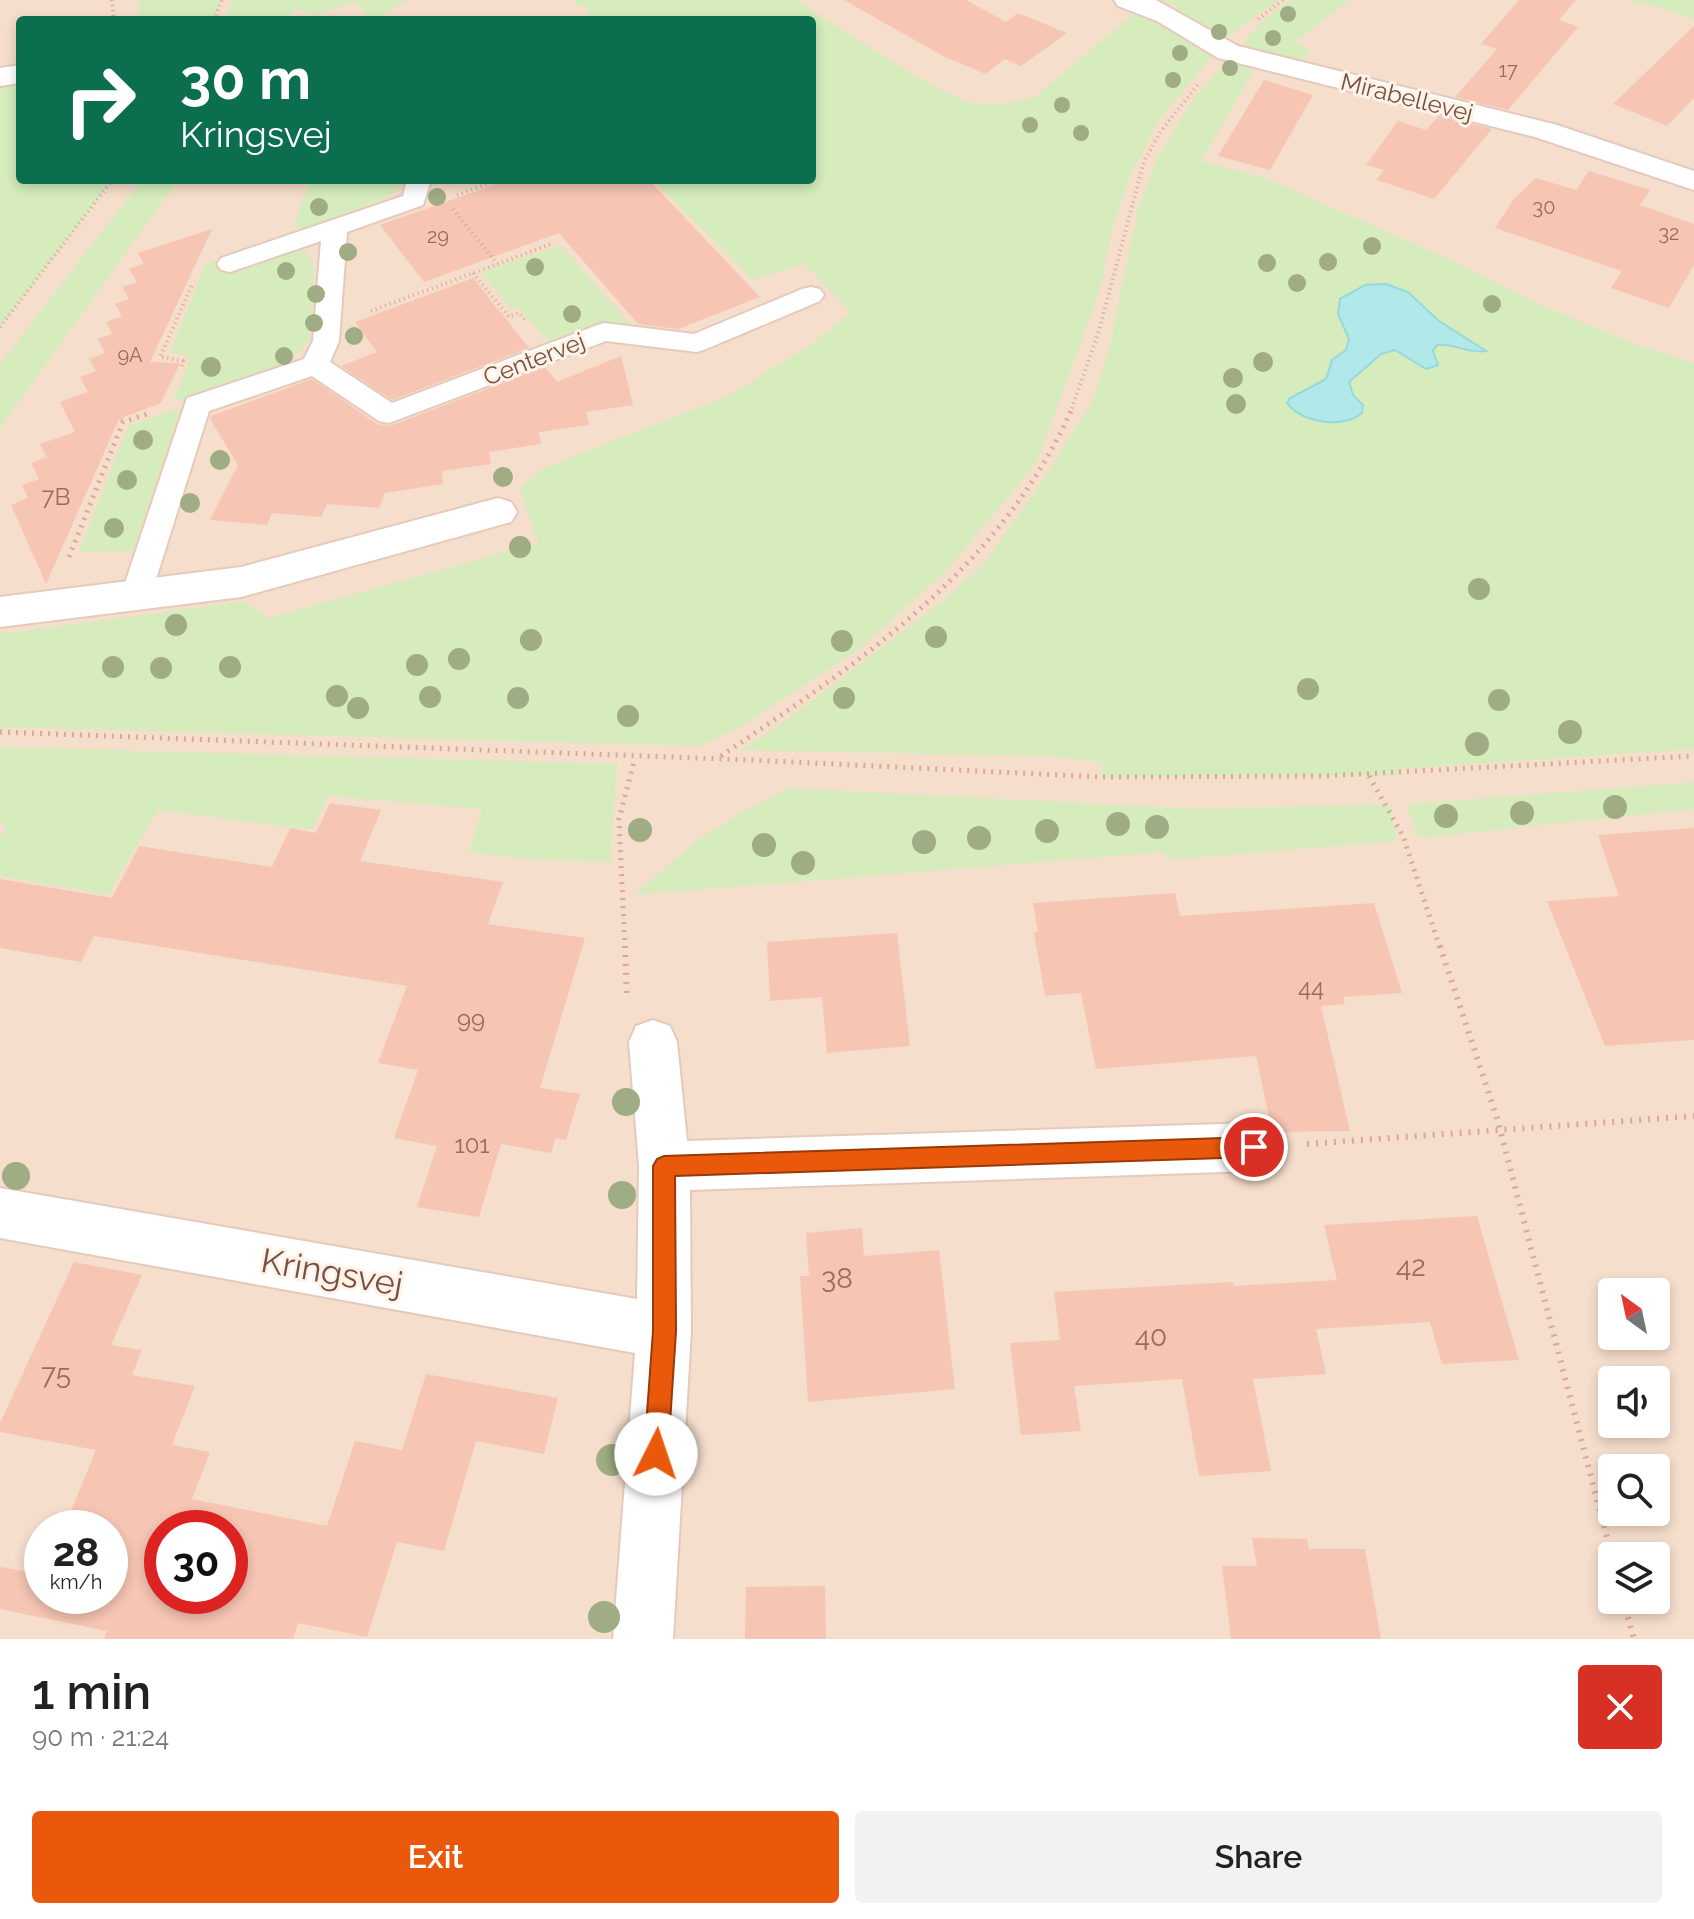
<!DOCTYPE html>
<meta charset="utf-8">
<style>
body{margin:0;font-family:Raleway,sans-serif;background:#f2f2f2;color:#222;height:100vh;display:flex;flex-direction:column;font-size:30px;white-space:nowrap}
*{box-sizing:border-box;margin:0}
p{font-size:26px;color:#767676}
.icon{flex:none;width:44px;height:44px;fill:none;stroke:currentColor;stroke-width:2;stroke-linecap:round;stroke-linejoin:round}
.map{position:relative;height:1639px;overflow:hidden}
.panel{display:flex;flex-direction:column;background:#fff;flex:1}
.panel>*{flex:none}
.guide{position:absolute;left:16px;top:16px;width:800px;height:168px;border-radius:8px;box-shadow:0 4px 12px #0003;background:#0b6e4f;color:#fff;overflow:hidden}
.needle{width:52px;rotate:327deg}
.fabs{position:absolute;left:1598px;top:1278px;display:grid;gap:16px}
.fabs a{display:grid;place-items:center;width:72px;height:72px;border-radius:8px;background:#fff;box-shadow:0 4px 12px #0003;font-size:40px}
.speed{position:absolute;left:24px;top:1510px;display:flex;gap:16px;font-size:40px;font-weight:700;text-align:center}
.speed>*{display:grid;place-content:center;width:104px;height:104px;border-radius:50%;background:#fff;box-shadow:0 4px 12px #0003;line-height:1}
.speed small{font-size:20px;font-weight:400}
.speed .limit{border:12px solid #d22;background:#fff;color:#111}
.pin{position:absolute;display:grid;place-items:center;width:68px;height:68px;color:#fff;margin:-34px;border:4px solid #fff;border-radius:50%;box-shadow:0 2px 8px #0007}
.me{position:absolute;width:88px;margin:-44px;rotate:4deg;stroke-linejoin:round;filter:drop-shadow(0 0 6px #0008)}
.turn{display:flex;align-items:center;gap:28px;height:168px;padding:0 32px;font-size:36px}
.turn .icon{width:104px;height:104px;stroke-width:2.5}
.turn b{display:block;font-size:56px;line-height:68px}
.round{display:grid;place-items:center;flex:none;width:84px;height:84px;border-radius:8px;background:#f2f2f2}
.summary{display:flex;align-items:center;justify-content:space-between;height:136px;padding:0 32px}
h1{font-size:48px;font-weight:600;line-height:60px}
.action{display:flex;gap:16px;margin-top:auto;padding:16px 32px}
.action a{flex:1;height:92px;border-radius:8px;background:#ea580c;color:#fff;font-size:32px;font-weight:600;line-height:92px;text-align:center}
.action a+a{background:#f2f2f2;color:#222}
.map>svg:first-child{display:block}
</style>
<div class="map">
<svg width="1694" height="1639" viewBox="0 0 1694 1639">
<rect width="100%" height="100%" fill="#feedde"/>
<!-- residential -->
<path fill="#f6decc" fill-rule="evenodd" d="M0,0H1694V1639H0ZM20,20H812V180H20ZM1612,1292H1656V1336H1612ZM1612,1380H1656V1424H1612ZM1612,1468H1656V1512H1612ZM42,1528H110V1596H42ZM162,1528H230V1596H162ZM1612,1556H1656V1600H1612Z"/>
<!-- green -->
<g fill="#d6ecbc">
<path d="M138,0H222L214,20H139Z"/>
<path d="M233,0H408L372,20L356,2L314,15L296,9L283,20H223Z"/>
<path d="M574,0H795L919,78L966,102L996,105L1035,97L1138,10C1168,22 1180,42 1214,54L1160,119L1130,176L1111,233L1101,287L1037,462L947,570L858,650L743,725L700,746L0,727V634L244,601L268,618L538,543L520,489L542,469L730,395L815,342L851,312L804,264L753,280L653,180H812V20H592L586,5L576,6Z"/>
<path d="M1160,0H1278L1220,42L1173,5Z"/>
<path d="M1290,0H1350L1294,42L1312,50L1302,59L1239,49L1258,25Z"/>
<path d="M1625,0H1694V19L1661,8Z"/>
<path d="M1228,59L1254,70L1201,161L1268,179L1453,261L1541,305L1637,345L1694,363V749L1398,769L1402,775L1101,777L1103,762L1045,756L741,750L784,722L944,600L984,563L1040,485L1094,399L1111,341L1137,213L1157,158L1193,100Z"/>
<path d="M20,74V180H112L0,327V77Z"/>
<path d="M142,180H178L0,428V364Z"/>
<path d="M310,180H410L386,198L300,230L295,223Z"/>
<path d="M561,245L631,325L611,324L548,341L518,307L511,309L481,272Z"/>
<path d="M303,249L314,265L310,338C288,376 222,387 182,400H174L191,357L170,353L205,264L220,260L230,274Z"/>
<path d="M171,410H180L133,551L79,552L128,426Z"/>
<path d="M0,747L617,764L610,862L523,859L469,852L482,809L328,796L313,830L158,810L108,895L0,876V838L8,825L0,823Z"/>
<path d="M1694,782V809L1421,838L1417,835L1407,804Z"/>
<path d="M789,788L1200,809L1390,804L1397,841L1167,860L1165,852L634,895L696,841L737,815Z"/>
</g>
<!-- water -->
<path fill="#b1e8e9" stroke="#97d9db" stroke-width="2" d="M1386,284L1408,292L1439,321L1486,351C1469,354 1454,343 1437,345L1433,351L1438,365L1426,369L1395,350L1381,354L1349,382L1353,395L1363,405L1362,413C1343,429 1301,423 1287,403L1290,398L1326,379L1332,360L1346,350L1349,339L1338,314L1340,299L1365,285Z"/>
<!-- building -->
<g fill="#f6c5b3" fill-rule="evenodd">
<path d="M844,0H966L1006,22L1018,13L1067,33L1021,66L1005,59L985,74L943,56Z"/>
<path d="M1519,0H1576L1559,20L1578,27L1508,110L1455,97L1497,49L1481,44Z"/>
<path d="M1694,26V98L1667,126L1613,104Z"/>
<path d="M1264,80L1313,95L1270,170L1218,156Z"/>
<path d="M1439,116L1492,129L1434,199L1377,180L1384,170L1366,165L1398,121L1426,130Z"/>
<path d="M1589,171L1650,190L1640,205L1694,224V265L1669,308L1611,288L1622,271L1495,228L1514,199L1536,178L1576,190Z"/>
<path d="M508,180H649L760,297L678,329L638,324L559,233L424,282L380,225Z"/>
<path d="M212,229L150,362L180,363L161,403L124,417L122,422L119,419L46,584L11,505L28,498L22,485L39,479L31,463L47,457L40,444L75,432L60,402L88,392L80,377L96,371L89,359L105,353L98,339L112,334L106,322L122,316L115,304L129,299L122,287L137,282L129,269L144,264L138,253Z"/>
<path d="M473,278L529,348L392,400L341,366L377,352L355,322Z"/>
<path d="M621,356L633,405L586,412L589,425L539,432L541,444L489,452L491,464L442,471L443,484L385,493L379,508L327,504L321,517L272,513L267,525L210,520L238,465L210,419L211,416L312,379L377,424L390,426L545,367L557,382Z"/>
<path d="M330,803L381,810L360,861L503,882L488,924L585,938L540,1088L580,1094L566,1140L556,1138L551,1153L501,1144L479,1217L417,1207L437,1146L394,1138L418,1070L378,1063L407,986L94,936L81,962L0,948V879L112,898L139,846L272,867L290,828L316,833Z"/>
<path d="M1694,828V1040L1605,1046L1547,901L1619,896L1598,835Z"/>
<path d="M1175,893L1180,916L1374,903L1402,993L1343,997L1345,1004L1321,1006L1350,1131L1276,1132L1271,1126L1256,1056L1096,1069L1081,993L1045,996L1034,933L1038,932L1033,903Z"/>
<path d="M897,933L910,1046L827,1053L822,997L770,1001L767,942Z"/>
<path d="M1477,1216L1519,1360L1442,1364L1430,1322L1316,1329L1326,1374L1253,1379L1271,1471L1199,1476L1182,1379L1074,1386L1081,1431L1021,1435L1010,1343L1060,1340L1054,1292L1233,1282L1234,1286L1337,1280L1324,1225Z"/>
<path d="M862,1228L864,1256L939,1250L955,1389L808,1402L800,1276H809L806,1233Z"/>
<path d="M74,1262L142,1275L111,1345L142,1350L132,1375L195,1386L172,1445L210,1452L192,1499L327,1526L355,1441L402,1450L426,1374L558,1398L544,1454L476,1441L444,1551L397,1542L367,1637L298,1623L293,1639H104L107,1631L0,1609V1567L42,1574V1596H110V1528H64L96,1450L0,1432V1423ZM162,1528H230V1596H162Z"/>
<path d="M1252,1538L1307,1539L1309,1549H1365L1381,1639H1231L1222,1566H1257Z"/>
<path d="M825,1586L826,1639H745L746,1587Z"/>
</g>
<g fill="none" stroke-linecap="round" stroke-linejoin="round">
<defs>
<path id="lane" d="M407,180H431L423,205L347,232L339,341L330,362L392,403L595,326L604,323L694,334L802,289L811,287L820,289L824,295L820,301L706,349L697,352L606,341L389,423L379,421L312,376L209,411L151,595L147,603L136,606L125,603L121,595L187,398L304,359L313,341L321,241L230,272L221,270L217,264L221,258L403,196Z"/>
<g id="street">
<path d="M1114,0H1156L1238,46L1557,125L1694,171V190L1535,137L1218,58L1157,21L1118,6Z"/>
<path d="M20,65V83L0,86V68Z"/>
<path d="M498,498L511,502L517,512L511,522L241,597L0,627V597L241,567Z"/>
<path d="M653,1020L670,1026L677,1042L687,1141L1254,1123L1272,1130L1279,1147L1272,1164L1254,1171L690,1190L691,1331L673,1639H613L635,1353L0,1238V1188L637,1299L639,1166L629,1042L636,1026Z"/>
</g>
</defs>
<!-- lane casing -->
<use href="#lane" stroke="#e5cabc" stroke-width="4"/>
<!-- street casing -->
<use href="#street" stroke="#e5cabc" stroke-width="4"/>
<!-- path-far2 -->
<g stroke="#daa897" stroke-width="4" stroke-dasharray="1 4" stroke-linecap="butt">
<path d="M112,0L114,20"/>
<path d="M1258,19L1283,0"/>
<path d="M214,20L222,0"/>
<path d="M457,195L499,180"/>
<path d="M453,209L497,264"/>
<path d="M473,273L509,317L519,313L526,321"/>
<path d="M371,311L554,243"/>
<path d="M0,327L112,180"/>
<path d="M182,366L183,361L160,357L193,283"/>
<path d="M1070,413L1099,331L1144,161L1161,131L1200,82"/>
</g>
<!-- path-far1 -->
<g stroke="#daa897" stroke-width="5" stroke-dasharray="2 6" stroke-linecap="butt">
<path d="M69,557L123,422L150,413"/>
<path d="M0,732L751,760L1101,777L1323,776L1694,756"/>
<path d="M721,756C861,661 998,571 1071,411"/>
<path d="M1369,776L1403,836L1440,948"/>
<path d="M625,948L619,819L635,758"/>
</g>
<!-- path -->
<g stroke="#daa897" stroke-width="6" stroke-dasharray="2 7" stroke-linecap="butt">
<path d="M625,946L627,999"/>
<path d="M1440,946L1497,1118L1612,1557"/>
<path d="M1307,1144L1694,1116"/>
<path d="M1623,1600L1634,1639"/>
</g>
<!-- lane -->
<use href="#lane" fill="#fff" fill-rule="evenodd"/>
<!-- street -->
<use href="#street" fill="#fff" fill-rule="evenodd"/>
</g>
<!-- trees -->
<g fill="#a0ac83">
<circle cx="1288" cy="14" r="8"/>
<circle cx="1219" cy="32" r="8"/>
<circle cx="1273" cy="38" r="8"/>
<circle cx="1180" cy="53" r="8"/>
<circle cx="1230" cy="68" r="8"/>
<circle cx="1173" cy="80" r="8"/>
<circle cx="1062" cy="105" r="8"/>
<circle cx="1030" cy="125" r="8"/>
<circle cx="1081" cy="133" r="8"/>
<circle cx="437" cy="197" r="9"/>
<circle cx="319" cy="207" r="9"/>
<circle cx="1372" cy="246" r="9"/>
<circle cx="348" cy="252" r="9"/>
<circle cx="1328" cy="262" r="9"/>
<circle cx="1267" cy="263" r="9"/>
<circle cx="535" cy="267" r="9"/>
<circle cx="286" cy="271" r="9"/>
<circle cx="1297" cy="283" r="9"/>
<circle cx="316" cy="294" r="9"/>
<circle cx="1492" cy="304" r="9"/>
<circle cx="572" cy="314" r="9"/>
<circle cx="314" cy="323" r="9"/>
<circle cx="354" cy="336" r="9"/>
<circle cx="284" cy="356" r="9"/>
<circle cx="1263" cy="362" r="10"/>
<circle cx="211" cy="367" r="10"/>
<circle cx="1233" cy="378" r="10"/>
<circle cx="1236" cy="404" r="10"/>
<circle cx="143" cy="440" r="10"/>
<circle cx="220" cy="460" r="10"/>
<circle cx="503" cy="477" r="10"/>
<circle cx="127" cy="480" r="10"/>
<circle cx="190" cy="503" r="10"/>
<circle cx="114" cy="528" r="10"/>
<circle cx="520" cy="547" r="11"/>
<circle cx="1479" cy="589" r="11"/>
<circle cx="176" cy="625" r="11"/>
<circle cx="936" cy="637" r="11"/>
<circle cx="531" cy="640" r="11"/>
<circle cx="842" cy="641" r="11"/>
<circle cx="459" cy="659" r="11"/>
<circle cx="417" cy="665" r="11"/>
<circle cx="113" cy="667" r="11"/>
<circle cx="230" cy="667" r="11"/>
<circle cx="161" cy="668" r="11"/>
<circle cx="1308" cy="689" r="11"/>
<circle cx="337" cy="696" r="11"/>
<circle cx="430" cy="697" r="11"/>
<circle cx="518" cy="698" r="11"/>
<circle cx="844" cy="698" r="11"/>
<circle cx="1499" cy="700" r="11"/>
<circle cx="358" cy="708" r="11"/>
<circle cx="628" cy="716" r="11"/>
<circle cx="1570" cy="732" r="12"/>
<circle cx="1477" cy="744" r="12"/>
<circle cx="1615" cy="807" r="12"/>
<circle cx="1522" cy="813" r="12"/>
<circle cx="1446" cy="816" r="12"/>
<circle cx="1118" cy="824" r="12"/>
<circle cx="1157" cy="827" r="12"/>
<circle cx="640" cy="830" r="12"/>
<circle cx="1047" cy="831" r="12"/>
<circle cx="979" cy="838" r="12"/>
<circle cx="924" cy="842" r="12"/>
<circle cx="764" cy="845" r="12"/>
<circle cx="803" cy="863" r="12"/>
<circle cx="626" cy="1102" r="14"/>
<circle cx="16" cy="1176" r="14"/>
<circle cx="622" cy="1195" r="14"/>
<circle cx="612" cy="1460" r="16"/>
<circle cx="604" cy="1617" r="16"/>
</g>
<!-- route -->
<path fill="#ea580c" stroke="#983908" stroke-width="2" d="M1254,1137L1262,1140L1265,1147L1262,1154L1254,1157L675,1176L676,1331L668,1454L664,1463L656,1466L648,1463L644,1454L653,1331V1166L657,1159L664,1156Z"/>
<g text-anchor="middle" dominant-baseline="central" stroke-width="6" stroke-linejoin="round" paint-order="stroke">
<!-- far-number labels -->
<g font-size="20" fill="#966d60">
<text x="1508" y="70">17</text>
<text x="1544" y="207">30</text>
<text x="1669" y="233">32</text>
<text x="438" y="236">29</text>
<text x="130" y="355">9A</text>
</g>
<!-- far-street labels -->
<g font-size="24" fill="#765044" stroke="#fff2e6">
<text transform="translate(1407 97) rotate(14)">Mirabellevej</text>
<text transform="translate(534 359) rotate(-21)">Centervej</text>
</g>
<!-- number labels -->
<g font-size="24" fill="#966d60">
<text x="56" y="496">7B</text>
<text x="1311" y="987">44</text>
<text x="471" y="1019">99</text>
<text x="472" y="1144">101</text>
</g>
<!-- near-number labels -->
<g font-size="28" fill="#966d60">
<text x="1411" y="1266">42</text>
<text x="837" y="1278">38</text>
<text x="1151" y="1336">40</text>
<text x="56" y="1374">75</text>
</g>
<!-- near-street labels -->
<g font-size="34" fill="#765044" stroke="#fff2e6">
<text transform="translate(332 1272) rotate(10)">Kringsvej</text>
</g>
</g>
</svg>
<div class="fabs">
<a><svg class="needle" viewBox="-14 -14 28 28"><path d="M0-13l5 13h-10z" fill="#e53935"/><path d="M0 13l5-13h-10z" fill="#767676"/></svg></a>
<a><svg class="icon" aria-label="sound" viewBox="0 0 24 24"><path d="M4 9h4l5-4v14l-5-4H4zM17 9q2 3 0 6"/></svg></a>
<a><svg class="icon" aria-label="search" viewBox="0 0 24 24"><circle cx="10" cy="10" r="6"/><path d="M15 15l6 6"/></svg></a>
<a><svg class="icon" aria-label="layers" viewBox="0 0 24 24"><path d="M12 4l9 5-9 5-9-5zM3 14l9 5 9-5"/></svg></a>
</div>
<div class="speed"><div>28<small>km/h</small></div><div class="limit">30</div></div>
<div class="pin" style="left:1254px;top:1147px;background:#d93025"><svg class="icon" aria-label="arrive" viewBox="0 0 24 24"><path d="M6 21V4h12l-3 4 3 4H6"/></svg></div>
<svg class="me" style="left:656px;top:1454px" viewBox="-20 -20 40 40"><circle r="19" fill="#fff"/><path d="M0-13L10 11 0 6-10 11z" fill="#ea580c"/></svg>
<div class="guide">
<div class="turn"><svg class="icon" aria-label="right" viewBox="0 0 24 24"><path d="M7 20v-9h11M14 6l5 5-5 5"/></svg><div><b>30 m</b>Kringsvej</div></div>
</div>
</div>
<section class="panel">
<div class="summary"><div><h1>1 min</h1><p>90 m · 21:24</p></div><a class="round" style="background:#d93025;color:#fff"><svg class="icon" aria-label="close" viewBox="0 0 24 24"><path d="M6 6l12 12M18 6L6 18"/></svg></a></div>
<div class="action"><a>Exit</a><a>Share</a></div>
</section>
